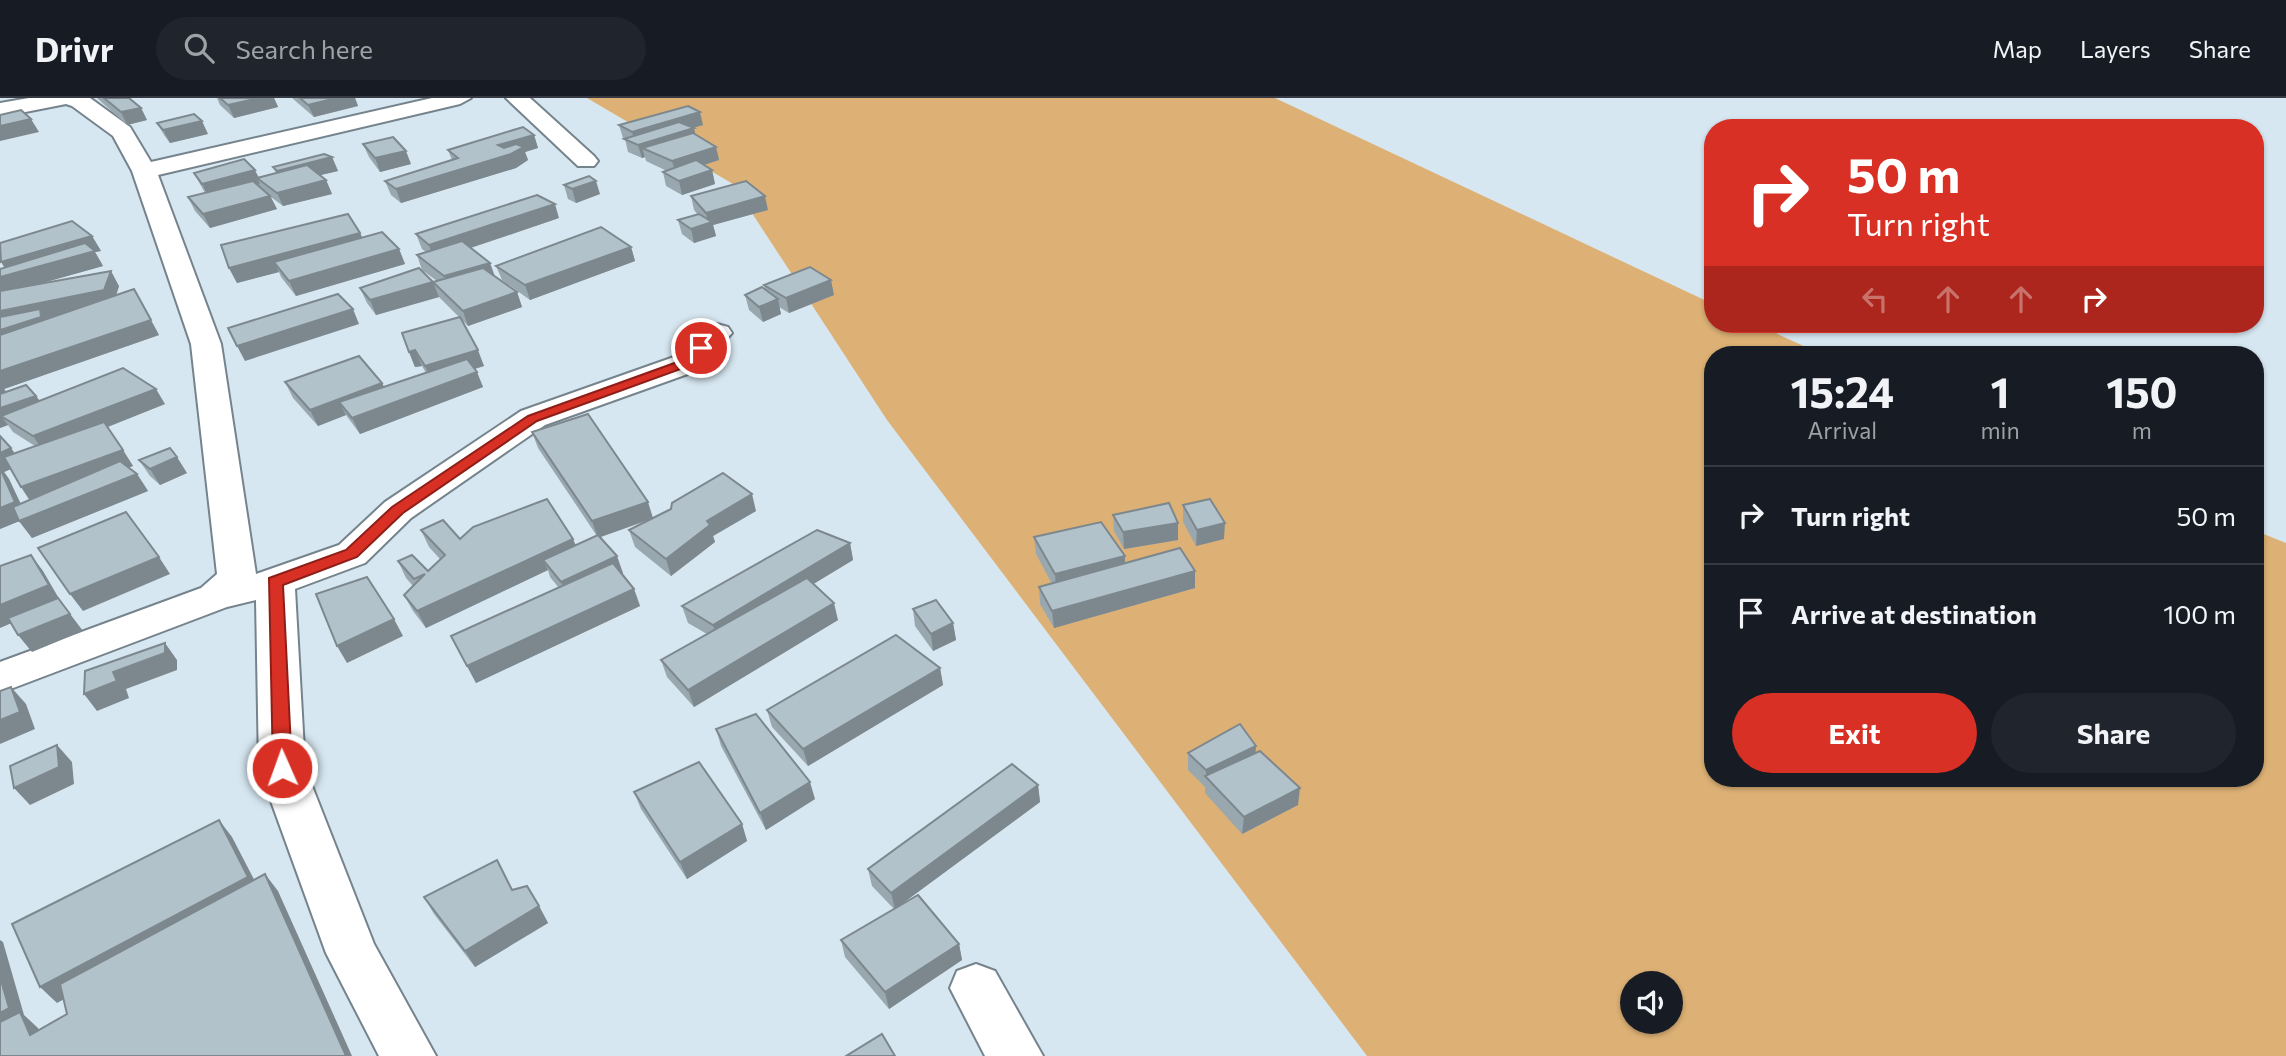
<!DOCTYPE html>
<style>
body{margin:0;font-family:Commissioner,sans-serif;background:#20242c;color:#f1f3f6;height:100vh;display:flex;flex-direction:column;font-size:26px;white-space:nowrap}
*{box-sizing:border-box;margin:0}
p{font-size:23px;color:#9ea1a6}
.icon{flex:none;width:38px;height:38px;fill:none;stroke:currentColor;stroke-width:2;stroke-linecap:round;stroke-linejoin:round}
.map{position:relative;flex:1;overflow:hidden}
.details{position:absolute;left:1704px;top:248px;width:560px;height:441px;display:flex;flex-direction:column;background:#171b24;border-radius:28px;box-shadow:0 2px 5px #0004}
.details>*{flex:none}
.hud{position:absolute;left:1704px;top:21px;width:560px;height:214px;border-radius:28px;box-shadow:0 2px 5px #0004;background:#d93025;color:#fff;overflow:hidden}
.buttons{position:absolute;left:1620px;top:873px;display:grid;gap:14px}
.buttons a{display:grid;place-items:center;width:63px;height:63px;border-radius:50%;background:#171b24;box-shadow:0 2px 5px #0004;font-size:35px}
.pin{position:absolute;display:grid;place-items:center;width:60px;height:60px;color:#fff;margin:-30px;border:4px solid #fff;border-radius:50%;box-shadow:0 2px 7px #0007}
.me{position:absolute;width:77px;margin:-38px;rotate:358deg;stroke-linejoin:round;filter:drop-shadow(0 0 5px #0008)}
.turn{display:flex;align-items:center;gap:24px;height:147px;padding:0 28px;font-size:32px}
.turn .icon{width:91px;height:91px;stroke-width:2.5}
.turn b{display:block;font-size:49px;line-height:60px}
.lanes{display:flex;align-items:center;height:66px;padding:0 28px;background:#0003;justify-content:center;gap:35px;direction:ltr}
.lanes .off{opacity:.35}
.eta{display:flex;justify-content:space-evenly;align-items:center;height:119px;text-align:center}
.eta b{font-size:42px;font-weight:700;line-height:49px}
.button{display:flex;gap:14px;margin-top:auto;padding:14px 28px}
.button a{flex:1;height:80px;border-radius:42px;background:#d93025;color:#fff;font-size:28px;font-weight:700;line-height:80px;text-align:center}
.button a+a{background:#20242c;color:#f1f3f6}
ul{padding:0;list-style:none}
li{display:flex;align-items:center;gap:21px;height:98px;padding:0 28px;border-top:2px solid #363941}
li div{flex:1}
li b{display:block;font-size:26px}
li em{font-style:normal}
header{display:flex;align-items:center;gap:42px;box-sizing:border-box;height:98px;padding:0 35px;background:#171b24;border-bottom:2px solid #363941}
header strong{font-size:33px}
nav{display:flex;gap:38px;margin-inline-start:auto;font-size:24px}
.search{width:490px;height:63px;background:#20242c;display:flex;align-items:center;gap:18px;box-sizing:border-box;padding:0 24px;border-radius:38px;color:#9ea1a6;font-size:26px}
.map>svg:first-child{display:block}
</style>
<header>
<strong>Drivr</strong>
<div class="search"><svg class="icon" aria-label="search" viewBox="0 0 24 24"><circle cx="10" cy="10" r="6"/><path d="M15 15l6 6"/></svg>Search here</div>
<nav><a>Map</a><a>Layers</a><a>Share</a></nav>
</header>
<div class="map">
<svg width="2286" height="958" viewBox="0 0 2286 958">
<rect width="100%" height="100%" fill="#d7e7f1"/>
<!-- green -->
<path fill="#ddb175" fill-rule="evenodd" d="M587,0H1275L1713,206V226H1756L1823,257H1713V681H2256V433L2286,445V958H1367L887,322L733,86ZM1633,886H1671V924H1633Z"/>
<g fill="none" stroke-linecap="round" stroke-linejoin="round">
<defs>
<g id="minor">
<path d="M29,0H90L130,29L151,64L432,0H471L460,6L158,77L221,246L256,476L339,447L385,404L521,313L674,259L706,229L717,226L728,229L732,235L696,273L545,327L411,420L365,465L295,491L305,670L374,846L436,958H379L326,855L259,670L256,502L227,509L0,595V564L201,490L217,476L191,246L132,73L113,38L72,8L66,6L0,19V5Z"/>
<path d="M506,0H530L594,58L598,63L594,68H578Z"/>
<path d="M976,866L995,873L1043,958H985L950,890L957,873Z"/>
</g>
</defs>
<!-- minor casing -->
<use href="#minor" stroke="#75838c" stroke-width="4"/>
<!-- minor -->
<use href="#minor" fill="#fff" fill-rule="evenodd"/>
</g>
<!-- wall -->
<g fill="#99a7af" fill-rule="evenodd">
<path d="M97,0H129L141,10L147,22L127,27Z"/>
<path d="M217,0H274L278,9L234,20L220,7Z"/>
<path d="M292,0H355L358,8L314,19Z"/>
<path d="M157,25L208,36L170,45L164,37Z"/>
<path d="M619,27H703L693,30L695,37L716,49L719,62L704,67L712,72L715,86L682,97L666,88L663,74L667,73L646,63L645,59L642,60L628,54L625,41L623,40Z"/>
<path d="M534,37L538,50L525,54L528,62L516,70L401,105L391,97L385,83L452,62L448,52Z"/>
<path d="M363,46L411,66L380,74L369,59Z"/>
<path d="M332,59L338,73L320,77L326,82L332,96L283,108L271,99L277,111L210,130L195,113L188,99L205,95L194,75L259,80L276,75L273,69Z"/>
<path d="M564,87L600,96L576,105L568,101Z"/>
<path d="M691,98L768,112L713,127L716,138L694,145L682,136L678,122L698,117L694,112Z"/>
<path d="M559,120L471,150L490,165L495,178L517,194L522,209L468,228L460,220L484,268L475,271L483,289L360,336L346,317L318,328L293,300L285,284L382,285L384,289L426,275L422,268L415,269L409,254L459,219L439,199L376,217L367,205L360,190L437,183L422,172L417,157L426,154L422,151L416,136Z"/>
<path d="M360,135L362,139L399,151L405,166L296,198L281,179L279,174L237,185L229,170Z"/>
<path d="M92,138L101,153L95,154L103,168L38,186L119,188L116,197L134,191L159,237L4,291L7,294L36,298L40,303L165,306L108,329L133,368L128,369L137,376L148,393L32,440L19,423L0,431V338L15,356L35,348L13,334L8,327L0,330V171ZM11,371L30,402L21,406L9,381L4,374Z"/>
<path d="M631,149L635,163L530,202L502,182L496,168Z"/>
<path d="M764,187L834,197L789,215L779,209L781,216L763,224L749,212L745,197L765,192Z"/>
<path d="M532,334L653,420L756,413L713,438L715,444L671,478L635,449L629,432L652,421L600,439L623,475L621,476L634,491L640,508L476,585L451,538L559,490L550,479L548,472L426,530L413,513L404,497L413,488L406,480L398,463L428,473L440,461L429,449L421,432L460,441L576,447L597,438L538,350Z"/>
<path d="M139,362L187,375L160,387L150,378Z"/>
<path d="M1183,407L1224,441L1196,448L1183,424Z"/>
<path d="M1113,417L1178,425V442L1124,451L1114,433Z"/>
<path d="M1034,439L1125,458V465L1195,473V490L1054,530L1040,506L1039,489L1052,486L1036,456Z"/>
<path d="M850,445L853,462L813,486L838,522L694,609L667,579L661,562L707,536L688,525L682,508Z"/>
<path d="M913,511L953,525L956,542L933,553L915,528Z"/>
<path d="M940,570L943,587L808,668L772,629L767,612Z"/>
<path d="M716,631L815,701L766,732L721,648Z"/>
<path d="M1188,655H1256L1298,707L1242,736L1205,695V689L1188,672Z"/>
<path d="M1038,687L1040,704L900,807L959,846L962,862L889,911L845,859L841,842L894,811L872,788L868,771Z"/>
<path d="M634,694L742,726L747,743L687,781L641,711Z"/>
<path d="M513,791L539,808L548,825L475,869L434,816L424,799Z"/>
</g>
<!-- shaded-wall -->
<g fill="#7d888e">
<path d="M259,0H274L278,9L234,20L228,7Z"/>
<path d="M336,0H355L358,8L314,19L308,7Z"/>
<path d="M141,10L147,22L127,27L121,14Z"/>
<path d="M700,14L703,27L638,46L635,45L632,34Z"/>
<path d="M31,21L39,34L0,43V28Z"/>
<path d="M202,23L208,36L170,45L163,32Z"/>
<path d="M694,30L697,43L642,50L645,59L642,60L638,47Z"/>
<path d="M534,37L538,50L525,54L528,62L516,70L401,105L396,91L498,47Z"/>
<path d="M716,49L719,62L676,76L672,63Z"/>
<path d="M406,53L411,66L380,74L375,60Z"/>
<path d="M332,59L338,73L283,86L277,73Z"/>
<path d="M255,72L260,82L257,80L260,86L209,100L202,86Z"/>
<path d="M712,72L715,86L682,97L679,83Z"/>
<path d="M326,82L332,96L283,108L277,95Z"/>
<path d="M596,83L600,96L576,105L572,91Z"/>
<path d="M270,98L277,111L210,130L203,116Z"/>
<path d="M765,98L768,112L713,127L716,138L694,145L691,131L708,126L706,115Z"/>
<path d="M555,106L559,120L434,162L429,147Z"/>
<path d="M360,135L367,150L274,164L279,174L237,185L229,170Z"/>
<path d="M92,138L101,153L95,154L103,168L0,197V179L9,177L1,164Z"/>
<path d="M631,149L635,163L530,202L525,187Z"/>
<path d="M399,151L405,166L296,198L289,183Z"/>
<path d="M490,165L495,180L450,193L444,178Z"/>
<path d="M111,173L119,188L113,207L0,250V213Z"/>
<path d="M831,182L834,197L789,215L786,200Z"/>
<path d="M433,184L439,199L376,217L370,202Z"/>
<path d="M134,191L159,237L4,291L14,305L36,298L47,313L1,318L8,327L0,330V273Z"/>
<path d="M517,194L522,209L468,228L463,213Z"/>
<path d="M778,201L781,216L763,224L759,209Z"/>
<path d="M353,211L359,226L245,263L237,248Z"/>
<path d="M415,252L422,268L415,269L409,254Z"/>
<path d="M478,252L484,268L432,283L425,268Z"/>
<path d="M477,274L483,289L360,336L352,320Z"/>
<path d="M382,285L390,301L339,304L346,317L318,328L310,312Z"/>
<path d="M156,291L165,306L44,354L33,338Z"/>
<path d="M11,350L22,366L4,374L9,381L27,420L0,431V355Z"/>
<path d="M123,352L133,368L32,406L21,389Z"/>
<path d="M177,359L187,375L160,387L150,371Z"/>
<path d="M137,376L148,393L32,440L19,423Z"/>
<path d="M752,396L756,413L713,438L715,444L671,478L666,461L707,423Z"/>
<path d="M648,404L653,420L598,440L592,423Z"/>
<path d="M1178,425V442L1124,451L1123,434Z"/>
<path d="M1225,425L1224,441L1196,448L1197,432Z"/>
<path d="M573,441L580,457L543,462L548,472L426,530L417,513Z"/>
<path d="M850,445L853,462L718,544L713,527Z"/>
<path d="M31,457L43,473L61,504L83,533L32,554L18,537L61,504L0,530V507Z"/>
<path d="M617,458L623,475L568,501L561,484Z"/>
<path d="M1125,458V474L1056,493L1055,476Z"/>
<path d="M159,459L170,476L83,513L70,496Z"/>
<path d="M1195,473V490L1054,530L1052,513Z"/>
<path d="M634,491L640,508L476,585L467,568Z"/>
<path d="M834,505L838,522L694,609L688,592Z"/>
<path d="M394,521L403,538L347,565L337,548Z"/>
<path d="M953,525L956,542L933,553L931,536Z"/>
<path d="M165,545L177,562V572L126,591L129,600L97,613L84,596L113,574Z"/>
<path d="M940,570L943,587L808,668L803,651Z"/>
<path d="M11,589L26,606L35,631L0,646V622Z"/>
<path d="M57,647L72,664L74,686L30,707L14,690Z"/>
<path d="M1256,648L1255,665L1206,678V672Z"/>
<path d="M810,684L815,701L766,732L760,715Z"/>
<path d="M1038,687L1040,704L895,811L891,795Z"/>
<path d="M1300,690L1298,707L1242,736L1244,719Z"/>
<path d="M219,722L232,739L261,795L57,905L40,889Z"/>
<path d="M742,726L747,743L687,781L680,764Z"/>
<path d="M265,776L278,793L352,958H346Z"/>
<path d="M539,808L548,825L475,869L465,853Z"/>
<path d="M0,842L3,844L24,917L38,930L48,953L0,941Z"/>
<path d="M959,846L962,862L889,911L885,894Z"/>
</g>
<!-- building -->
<g fill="#b2c2cb" stroke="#7d888e" stroke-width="2">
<path d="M104,0H129L141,10L121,14Z"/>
<path d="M220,0H259L228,7Z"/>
<path d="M300,0H336L308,7Z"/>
<path d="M688,8L700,14L632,34L619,27Z"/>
<path d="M21,12L31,21L0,28V17Z"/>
<path d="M194,16L202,23L163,32L157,25Z"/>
<path d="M679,24L694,30L638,47L624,41Z"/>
<path d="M523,29L534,37L498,47L504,50L516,46L524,49L511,56L396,91L385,83L458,60L448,52Z"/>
<path d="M693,35L716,49L672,63L642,50Z"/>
<path d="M393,39L406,53L375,60L363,46Z"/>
<path d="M324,56L332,59L277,73L273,69Z"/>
<path d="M244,61L255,72L202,86L194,75Z"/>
<path d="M696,62L712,72L679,83L663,74Z"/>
<path d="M307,67L326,82L277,95L257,80Z"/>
<path d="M589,78L596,83L572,91L564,87Z"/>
<path d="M253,83L270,98L203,116L188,99Z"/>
<path d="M746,83L765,98L706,115L691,98Z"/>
<path d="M537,97L555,106L429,147L416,136Z"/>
<path d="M348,116L360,135L229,170L221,147Z"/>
<path d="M699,116L712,124L691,131L678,122Z"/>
<path d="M72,123L92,138L1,164L0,145Z"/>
<path d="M601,129L631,149L525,187L496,168Z"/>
<path d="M382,134L399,151L289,183L274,164Z"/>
<path d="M462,143L490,165L444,178L417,157Z"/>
<path d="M85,145L95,153L0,179V171Z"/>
<path d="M810,169L831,182L786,200L764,187Z"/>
<path d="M419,170L433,184L370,202L360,190Z"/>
<path d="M483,170L517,194L463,213L433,184Z"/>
<path d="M111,173L104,192L0,213V193Z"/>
<path d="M762,189L778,201L759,209L745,197Z"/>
<path d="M134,191L151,222L0,273V237Z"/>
<path d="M338,196L353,211L237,248L228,230Z"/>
<path d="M40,211L41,219L0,232V219Z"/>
<path d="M460,219L478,252L425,268L415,252L409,254L402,235Z"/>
<path d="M359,258L382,285L310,312L285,284Z"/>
<path d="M467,261L477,274L352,320L339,304Z"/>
<path d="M123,270L156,291L33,338L1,318Z"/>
<path d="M26,287L36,298L0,310V296Z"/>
<path d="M588,316L648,404L592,423L532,334Z"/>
<path d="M104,324L123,352L21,389L4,359Z"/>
<path d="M0,338L11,350L0,355Z"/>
<path d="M170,350L177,359L150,371L139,362Z"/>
<path d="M120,363L137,376L19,423L13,409Z"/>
<path d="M0,370L15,404L0,410Z"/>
<path d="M723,375L752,396L707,423L710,427L666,461L629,432L671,411L672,405Z"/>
<path d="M547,401L573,441L417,513L404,497L425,476L414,481L398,463L412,457L428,473L445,457L421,432L443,422L460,441L473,429Z"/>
<path d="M1210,401L1225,425L1197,432L1183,407Z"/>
<path d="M1169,405L1178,425L1123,434L1113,417Z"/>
<path d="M126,414L159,459L70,496L38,450Z"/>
<path d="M1101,424L1125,458L1055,476L1034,439Z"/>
<path d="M817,432L850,445L713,527L682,508Z"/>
<path d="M598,437L617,458L561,484L543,462Z"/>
<path d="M1180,450L1195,473L1052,513L1039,489Z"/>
<path d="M31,457L49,487L0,507V468Z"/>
<path d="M613,465L634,491L467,568L451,538Z"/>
<path d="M367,479L394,521L337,548L316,496Z"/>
<path d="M807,480L834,505L688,592L661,562Z"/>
<path d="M58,500L70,516L18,537L8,520Z"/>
<path d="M936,502L953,525L931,536L913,511Z"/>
<path d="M896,537L940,570L803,651L767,612Z"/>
<path d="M165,545V555L113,574L117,583L84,596L85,573Z"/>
<path d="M11,589L20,614L0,622V593Z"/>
<path d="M756,616L810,684L760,715L716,631Z"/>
<path d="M1240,626L1256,648L1206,672L1188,655Z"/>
<path d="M57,647L59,669L14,690L10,668Z"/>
<path d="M1260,653L1300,690L1244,719L1205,678Z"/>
<path d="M699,664L742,726L680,764L634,694Z"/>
<path d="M1012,666L1038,687L891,795L868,771Z"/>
<path d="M219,722L248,779L40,889L12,826Z"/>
<path d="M497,762L512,792L527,788L539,808L465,853L424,799Z"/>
<path d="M265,776L346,958H0V924L20,914L30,937L67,916L60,886Z"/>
<path d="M918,797L959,846L885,894L841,842Z"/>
<path d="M0,879L9,910L0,915Z"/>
<path d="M882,936L895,958H846Z"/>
</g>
<!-- route -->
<path fill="#d93025" stroke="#8d1f18" stroke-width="2" d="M701,246L707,250L689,268L537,323L403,415L357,459L283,487L292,670L282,677L276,675L273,670L269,480L346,452L392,409L528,318L680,263Z"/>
</svg>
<div class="buttons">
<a><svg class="icon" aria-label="sound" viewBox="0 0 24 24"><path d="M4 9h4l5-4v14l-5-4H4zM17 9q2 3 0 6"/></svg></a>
</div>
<div class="pin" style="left:701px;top:250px;background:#d93025"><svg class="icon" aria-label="arrive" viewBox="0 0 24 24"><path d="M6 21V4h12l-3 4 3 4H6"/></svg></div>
<svg class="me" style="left:282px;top:670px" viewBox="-20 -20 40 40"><circle r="17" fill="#d93025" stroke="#fff" stroke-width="3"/><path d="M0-11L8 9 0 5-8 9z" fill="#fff"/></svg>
<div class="hud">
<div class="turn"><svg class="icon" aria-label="right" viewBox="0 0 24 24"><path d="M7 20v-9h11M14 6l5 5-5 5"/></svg><div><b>50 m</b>Turn right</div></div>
<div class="lanes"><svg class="icon off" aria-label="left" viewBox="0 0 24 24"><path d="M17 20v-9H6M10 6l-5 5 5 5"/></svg><svg class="icon off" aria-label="ahead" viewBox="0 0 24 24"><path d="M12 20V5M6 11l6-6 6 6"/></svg><svg class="icon off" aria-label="ahead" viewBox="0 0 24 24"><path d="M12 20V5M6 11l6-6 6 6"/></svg><svg class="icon" aria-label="right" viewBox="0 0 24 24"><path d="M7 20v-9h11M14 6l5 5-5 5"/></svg></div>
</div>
<section class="details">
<div class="eta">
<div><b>15:24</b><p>Arrival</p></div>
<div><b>1</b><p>min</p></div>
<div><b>150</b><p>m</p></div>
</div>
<ul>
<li><svg class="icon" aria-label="right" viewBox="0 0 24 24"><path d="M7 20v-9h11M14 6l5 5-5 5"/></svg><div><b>Turn right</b></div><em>50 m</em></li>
<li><svg class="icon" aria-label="arrive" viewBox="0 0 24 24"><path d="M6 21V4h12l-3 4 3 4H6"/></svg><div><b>Arrive at destination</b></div><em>100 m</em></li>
</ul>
<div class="button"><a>Exit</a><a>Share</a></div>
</section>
</div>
